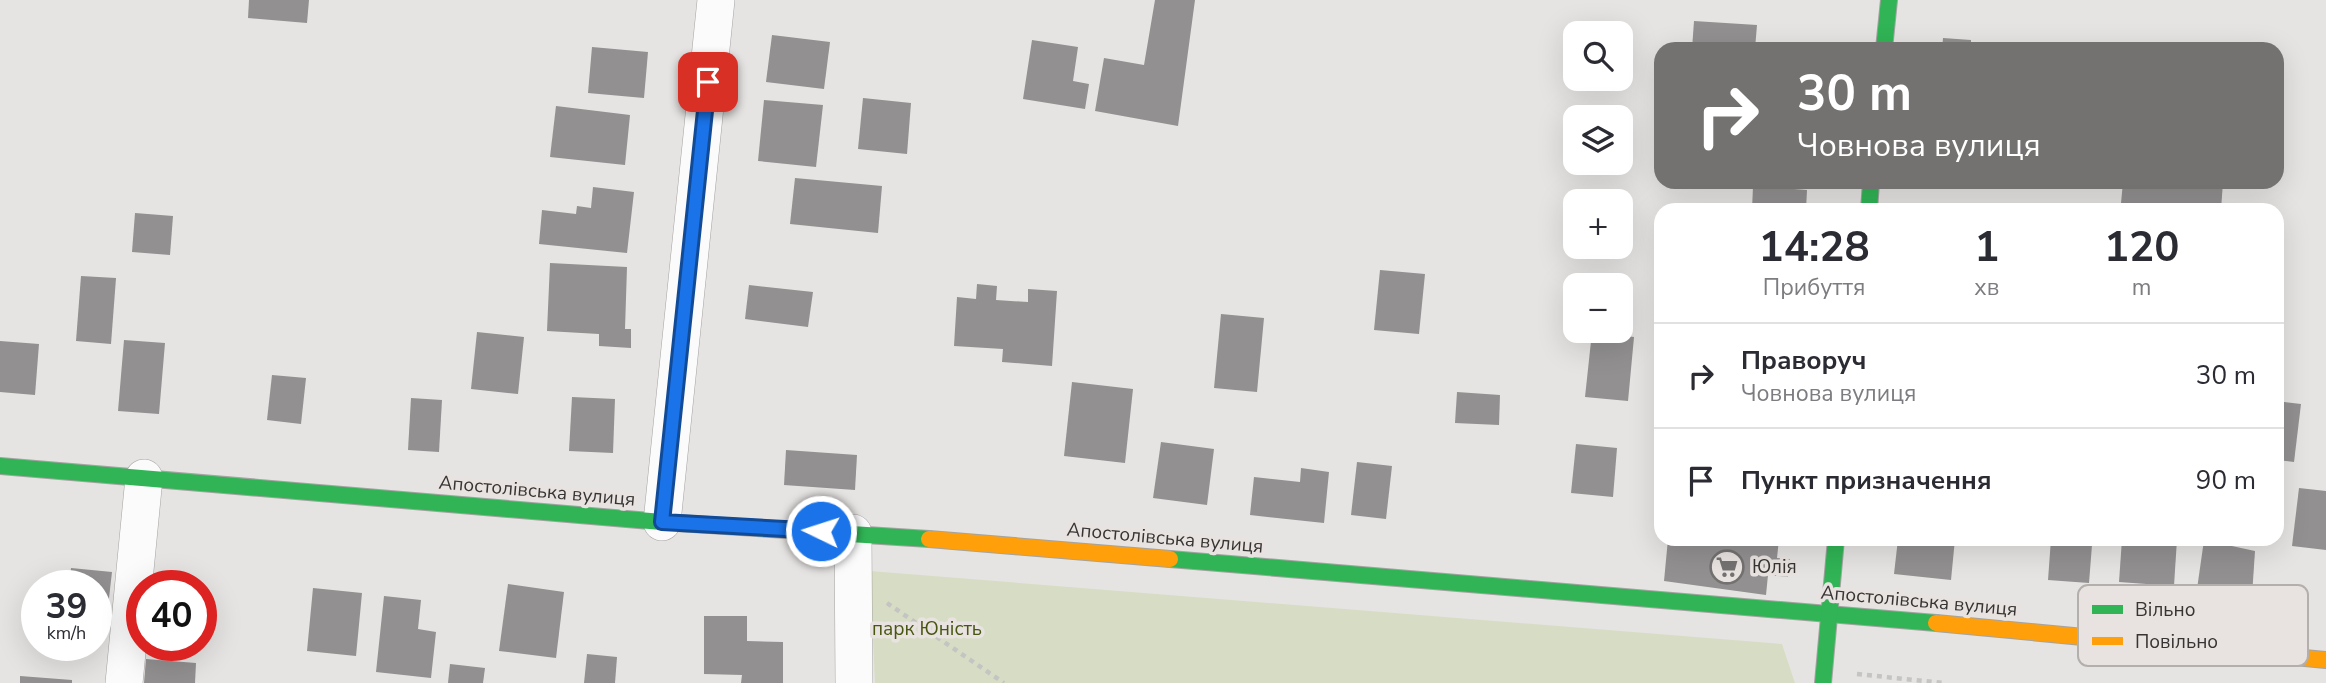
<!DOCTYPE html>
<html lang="uk">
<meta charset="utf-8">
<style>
body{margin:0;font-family:"Nunito Sans",sans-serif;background:#f7f7f7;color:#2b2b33;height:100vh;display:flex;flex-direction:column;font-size:26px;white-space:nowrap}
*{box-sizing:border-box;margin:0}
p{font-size:23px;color:#7c7c81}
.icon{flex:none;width:38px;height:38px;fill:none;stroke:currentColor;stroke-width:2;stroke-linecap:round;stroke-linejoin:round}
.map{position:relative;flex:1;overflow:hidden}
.sheet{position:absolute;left:1654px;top:203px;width:630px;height:343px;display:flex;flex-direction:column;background:#fff;border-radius:21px;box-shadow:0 7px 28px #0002}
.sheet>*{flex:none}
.top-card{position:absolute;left:1654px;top:42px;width:630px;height:147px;border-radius:21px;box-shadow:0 7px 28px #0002;background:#747271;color:#fff;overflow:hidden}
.tools{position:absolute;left:1563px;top:21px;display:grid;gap:14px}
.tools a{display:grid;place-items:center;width:70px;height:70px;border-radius:14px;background:#fff;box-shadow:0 7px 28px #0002;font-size:35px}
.speed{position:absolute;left:21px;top:570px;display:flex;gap:14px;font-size:35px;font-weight:700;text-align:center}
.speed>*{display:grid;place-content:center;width:91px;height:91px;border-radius:50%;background:#fff;box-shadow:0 7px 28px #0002;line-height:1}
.speed small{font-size:18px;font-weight:400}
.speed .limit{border:10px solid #d22;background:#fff;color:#111}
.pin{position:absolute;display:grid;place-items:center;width:60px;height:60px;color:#fff;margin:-30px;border-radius:14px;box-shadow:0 4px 10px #0006}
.me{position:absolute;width:77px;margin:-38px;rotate:274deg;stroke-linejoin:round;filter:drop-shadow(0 0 5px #0008)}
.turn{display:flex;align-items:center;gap:24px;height:147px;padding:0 28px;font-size:32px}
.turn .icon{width:91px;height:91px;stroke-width:2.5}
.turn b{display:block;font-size:49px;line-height:60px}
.eta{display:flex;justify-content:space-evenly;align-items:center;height:119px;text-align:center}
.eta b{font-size:42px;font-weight:700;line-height:49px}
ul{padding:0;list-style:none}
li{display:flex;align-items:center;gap:21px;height:105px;padding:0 28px;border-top:2px solid #e1e1e2}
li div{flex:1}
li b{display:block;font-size:26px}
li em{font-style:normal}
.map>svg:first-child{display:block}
</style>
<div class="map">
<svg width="2326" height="683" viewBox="0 0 2326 683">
<rect width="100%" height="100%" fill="#e6e4e2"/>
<!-- park -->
<path fill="#d7ddc4" d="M870,571L1782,644L1795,683H875Z"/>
<!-- building -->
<g fill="#929090">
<path d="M249,0H309L307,23L248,18Z"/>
<path d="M1155,0H1195L1178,126L1095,111L1104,58L1144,65Z"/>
<path d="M1694,21L1757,25L1755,49H1692Z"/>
<path d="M772,35L830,42L824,89L766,82Z"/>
<path d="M1943,38L1971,40V49H1942Z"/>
<path d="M1032,40L1078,47L1073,81L1089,84L1085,109L1023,99Z"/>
<path d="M1975,43L2017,46V49H1974Z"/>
<path d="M592,47L648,52L644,98L588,93Z"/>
<path d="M863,98L911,103L907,154L858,149Z"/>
<path d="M764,100L823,105L816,167L758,161Z"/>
<path d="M556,106L630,115L625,165L550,157Z"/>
<path d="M795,178L882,186L878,233L790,224Z"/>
<path d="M1709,182H1739V186Z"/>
<path d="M2123,182H2223L2221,210H2179L2121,203Z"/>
<path d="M1753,186L1807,190L1806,210H1752Z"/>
<path d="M593,187L634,192L627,253L539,244L542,210L576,214L577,206L591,208Z"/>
<path d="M135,213L173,216L170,255L132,252Z"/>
<path d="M550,263L627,267L625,329H631V348L599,346V334L547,331Z"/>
<path d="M1380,270L1425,274L1419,334L1374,330Z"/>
<path d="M81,276L116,278L111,344L76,341Z"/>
<path d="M977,284L997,286L996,300L1028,302V289L1057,291L1052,366L1002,362L1003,349L954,346L957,297L976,299Z"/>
<path d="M749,285L813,292L808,327L745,319Z"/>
<path d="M1221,314L1264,318L1257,392L1214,388Z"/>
<path d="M477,332L524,337L518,394L471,389Z"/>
<path d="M1592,332L1634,337L1628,401L1585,397Z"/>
<path d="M124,340L165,343L159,414L118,411Z"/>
<path d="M0,341L39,344L35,395L0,392Z"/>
<path d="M272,375L306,378L301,424L267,420Z"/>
<path d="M1072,382L1133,389L1125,463L1064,456Z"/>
<path d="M1457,392L1500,395L1499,425L1455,423Z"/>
<path d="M572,397L615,399L613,453L569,451Z"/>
<path d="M411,398L442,400L439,452L408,450Z"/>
<path d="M2277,401L2301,404L2294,462L2277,460Z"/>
<path d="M1161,442L1214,449L1207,505L1153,498Z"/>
<path d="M1576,444L1617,448L1613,497L1571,493Z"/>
<path d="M786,450L857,455L855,490L784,485Z"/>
<path d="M1357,462L1392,466L1386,519L1351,515Z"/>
<path d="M1301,468L1329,472L1324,523L1250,515L1254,477L1300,482Z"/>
<path d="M2299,488L2326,491V550L2292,546Z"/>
<path d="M1668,539H1779L1777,558L1790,559L1788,577L1768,575L1766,595L1664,581Z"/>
<path d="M1898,539H1955L1951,580L1894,574Z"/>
<path d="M2051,539H2103L2102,546L2092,545L2089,583L2048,580Z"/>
<path d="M2122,539H2177L2174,586L2119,582Z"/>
<path d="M2204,540L2255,551L2252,596L2197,589Z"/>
<path d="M71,568L112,572L106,624L96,623V586H69Z"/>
<path d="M155,576L198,580L197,586H154Z"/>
<path d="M508,584L564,592L556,658L499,651Z"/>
<path d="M313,588L362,593L356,656L307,651Z"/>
<path d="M384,596L421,600L418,629L436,632L431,678L376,672Z"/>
<path d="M704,616H747V641L783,642V683H741L742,675L704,674Z"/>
<path d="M587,654L617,657L615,683H584Z"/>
<path d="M146,659L196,663L195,683H144Z"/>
<path d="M450,664L485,668L483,683H448Z"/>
<path d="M20,676L72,680V683H20Z"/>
</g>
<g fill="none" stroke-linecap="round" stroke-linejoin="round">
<defs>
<g id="street">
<path d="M662,522L716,0"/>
<path d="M853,533L854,683"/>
<path d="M124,683L144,478"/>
</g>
<g id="fast">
<path d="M1884,49L1889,0"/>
<path d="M1869,210L1871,182"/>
<path d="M0,466L662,522L929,539"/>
<path d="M1170,559L1936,623"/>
<path d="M1823,683L1836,539"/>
</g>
<g id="slow">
<path d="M929,539L1170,559"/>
<path d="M1936,623L2326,660"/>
</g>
</defs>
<!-- street casing -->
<use href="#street" stroke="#a5a3a2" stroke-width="38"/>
<!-- fast casing -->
<use href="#fast" stroke="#a5a3a2" stroke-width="18"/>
<!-- slow casing -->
<use href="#slow" stroke="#a5a3a2" stroke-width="18"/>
<!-- path -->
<g stroke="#c4c4c3" stroke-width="4.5" stroke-dasharray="5 5" stroke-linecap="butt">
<path d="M887,603L1004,683"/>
<path d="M1857,674L1943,683"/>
</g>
<!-- street -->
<use href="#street" stroke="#fbfbfb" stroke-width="37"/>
<!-- fast -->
<use href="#fast" stroke="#30b455" stroke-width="16"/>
<!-- slow -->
<use href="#slow" stroke="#ff9f0a" stroke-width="16"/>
</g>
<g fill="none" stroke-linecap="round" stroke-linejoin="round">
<defs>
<path id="route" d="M708,82L662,522L821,531"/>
</defs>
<!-- route casing -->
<use href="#route" stroke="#114b97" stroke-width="18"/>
<!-- route -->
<use href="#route" stroke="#1a73e8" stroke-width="12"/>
</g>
<!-- icons -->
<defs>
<symbol id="supermarket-ring" viewBox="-11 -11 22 22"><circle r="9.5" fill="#e8e3e0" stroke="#747271" stroke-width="1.5"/><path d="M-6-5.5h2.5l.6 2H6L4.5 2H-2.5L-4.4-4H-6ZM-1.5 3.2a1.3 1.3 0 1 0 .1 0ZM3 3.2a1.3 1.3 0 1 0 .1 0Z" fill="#747271"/></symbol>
</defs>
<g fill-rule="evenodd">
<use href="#supermarket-ring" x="1708" y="548" width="38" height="38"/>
</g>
<g text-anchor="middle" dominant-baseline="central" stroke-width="7" stroke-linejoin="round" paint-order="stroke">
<!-- street labels -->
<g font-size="19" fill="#373534" stroke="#e8e3e0">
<text transform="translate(537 491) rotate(5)">Апостолівська вулиця</text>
<text transform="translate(1165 538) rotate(5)">Апостолівська вулиця</text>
<text transform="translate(1919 601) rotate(5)">Апостолівська вулиця</text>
</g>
<!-- poi labels -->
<g font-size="19" fill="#373534" stroke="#e8e3e0" text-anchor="start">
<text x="1752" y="567">Юлія</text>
</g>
<!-- park labels -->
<g font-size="19" fill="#485611" stroke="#e8e3e0">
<text x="927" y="629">парк Юність</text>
</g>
</g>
<!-- legend -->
<rect x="2078" y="585" width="230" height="81" rx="10" fill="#e8e3e0" stroke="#b3afac" stroke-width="2"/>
<rect x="2092" y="605" width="31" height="9" fill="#30b455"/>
<rect x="2092" y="637" width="31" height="8" fill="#ff9f0a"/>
<g font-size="19" fill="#373534">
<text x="2135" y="616">Вільно</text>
<text x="2135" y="648">Повільно</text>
</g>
</svg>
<div class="tools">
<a><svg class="icon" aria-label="search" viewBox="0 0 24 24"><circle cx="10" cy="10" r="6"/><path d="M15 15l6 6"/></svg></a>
<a><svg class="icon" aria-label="layers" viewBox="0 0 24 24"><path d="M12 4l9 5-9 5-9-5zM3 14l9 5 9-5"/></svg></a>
<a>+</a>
<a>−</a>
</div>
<div class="speed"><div>39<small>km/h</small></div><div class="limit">40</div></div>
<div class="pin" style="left:708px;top:82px;background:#d93025"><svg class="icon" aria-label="arrive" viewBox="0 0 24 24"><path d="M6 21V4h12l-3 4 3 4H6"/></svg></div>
<svg class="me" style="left:821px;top:531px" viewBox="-20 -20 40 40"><circle r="17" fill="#1a73e8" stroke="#fff" stroke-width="3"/><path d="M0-11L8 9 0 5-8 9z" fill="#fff"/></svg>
<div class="top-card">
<div class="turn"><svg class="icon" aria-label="right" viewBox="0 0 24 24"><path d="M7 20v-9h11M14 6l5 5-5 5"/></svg><div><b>30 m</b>Човнова вулиця</div></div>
</div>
<section class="sheet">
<div class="eta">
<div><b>14:28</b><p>Прибуття</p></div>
<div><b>1</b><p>хв</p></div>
<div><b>120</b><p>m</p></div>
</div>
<ul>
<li><svg class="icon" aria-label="right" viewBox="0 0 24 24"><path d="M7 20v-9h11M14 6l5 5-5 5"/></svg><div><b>Праворуч</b><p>Човнова вулиця</p></div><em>30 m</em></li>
<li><svg class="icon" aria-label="arrive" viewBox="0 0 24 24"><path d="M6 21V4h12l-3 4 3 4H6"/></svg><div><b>Пункт призначення</b></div><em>90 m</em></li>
</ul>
</section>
</div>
